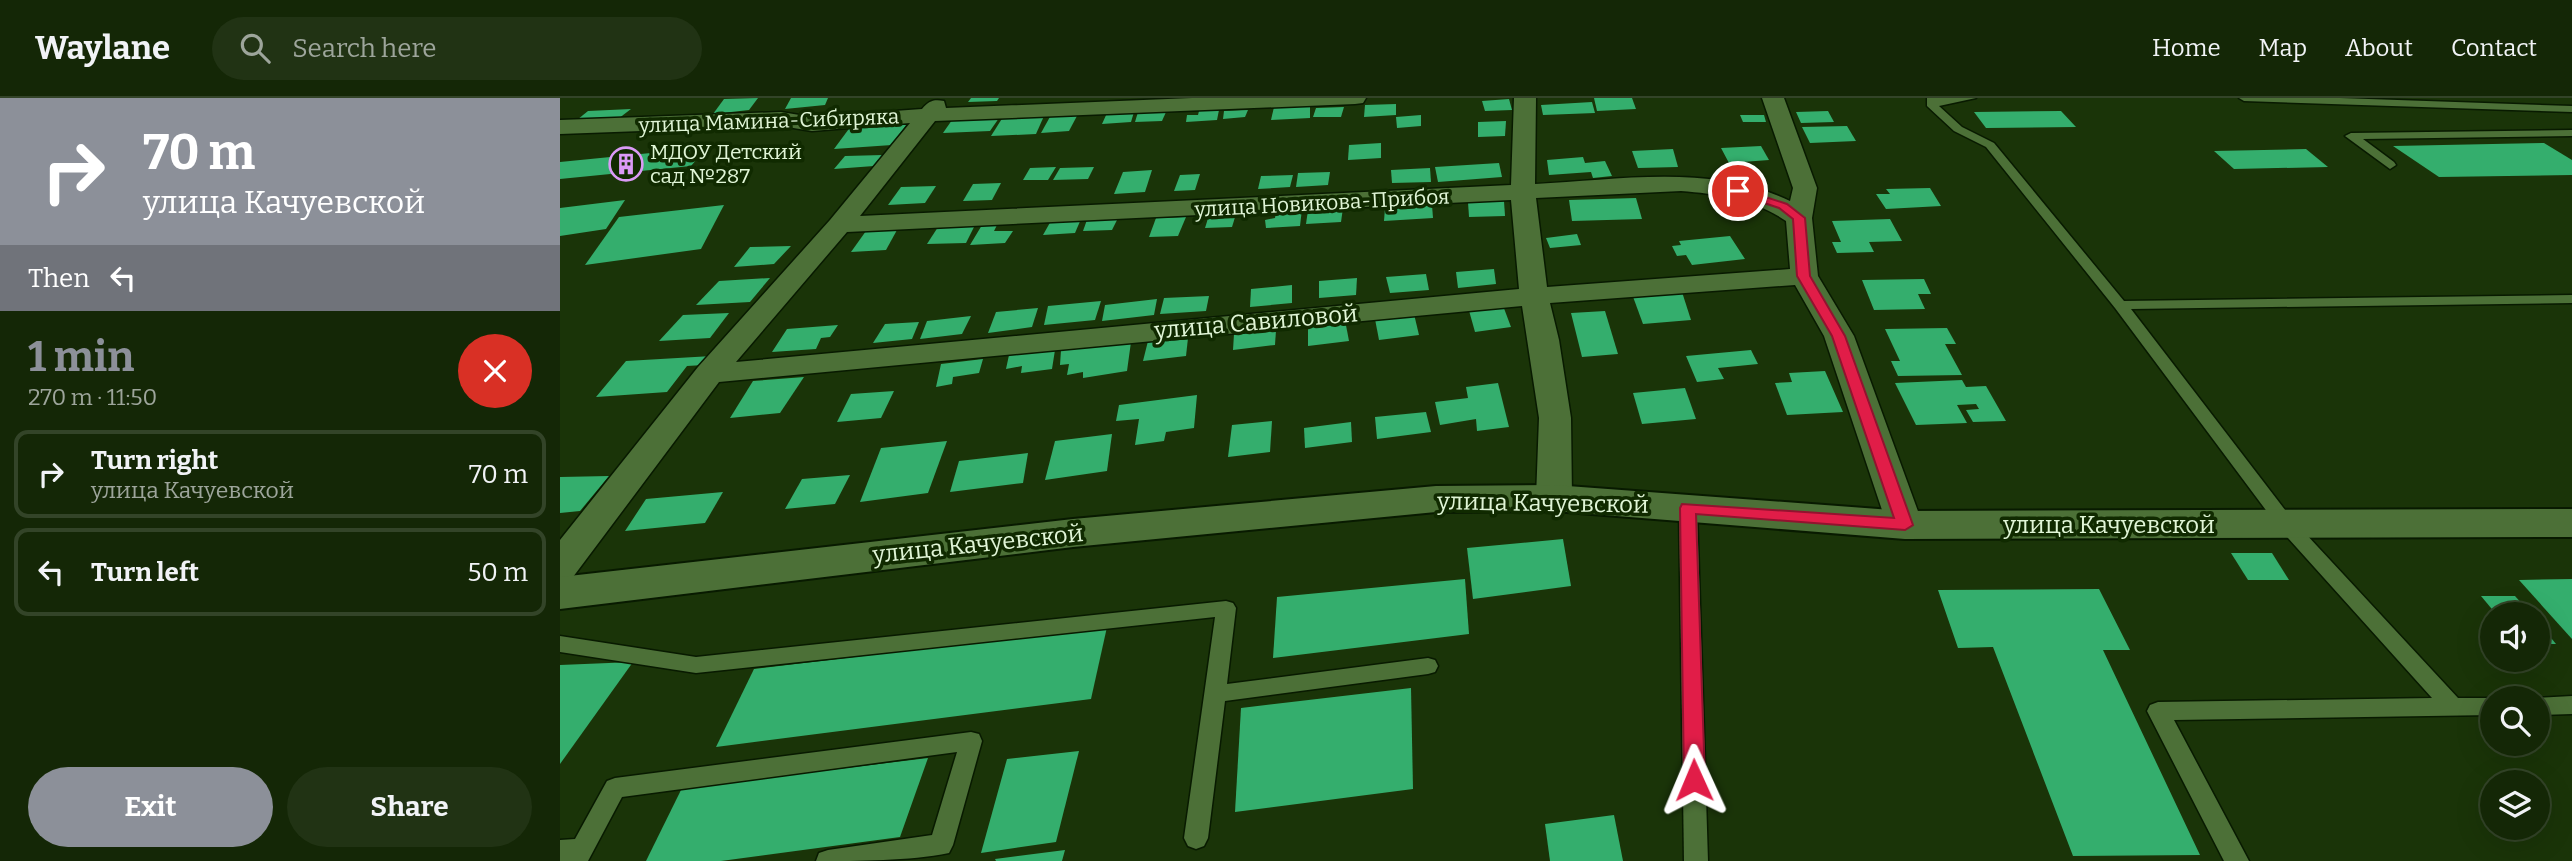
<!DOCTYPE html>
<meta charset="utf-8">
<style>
body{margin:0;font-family:Bitter,serif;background:#213314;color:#f1f3f6;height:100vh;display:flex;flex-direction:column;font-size:26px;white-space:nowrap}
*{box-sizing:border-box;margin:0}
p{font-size:23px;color:#9da59b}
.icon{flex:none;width:38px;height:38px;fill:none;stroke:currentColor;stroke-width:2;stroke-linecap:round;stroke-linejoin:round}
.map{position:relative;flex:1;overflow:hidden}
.side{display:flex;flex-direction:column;background:#142706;width:560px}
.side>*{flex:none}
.banner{background:#8c9099;color:#fff;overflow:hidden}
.buttons{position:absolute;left:1920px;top:504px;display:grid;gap:14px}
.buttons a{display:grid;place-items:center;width:70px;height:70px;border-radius:50%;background:#142706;box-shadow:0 7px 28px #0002,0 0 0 2px #334428;font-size:35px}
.pin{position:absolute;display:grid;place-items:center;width:60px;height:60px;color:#fff;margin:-30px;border:4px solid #fff;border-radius:50%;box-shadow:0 2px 7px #0007}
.me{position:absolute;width:77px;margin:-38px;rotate:359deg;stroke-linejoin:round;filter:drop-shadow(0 0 5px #0008)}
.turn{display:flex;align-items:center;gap:24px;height:147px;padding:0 28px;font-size:32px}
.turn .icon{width:91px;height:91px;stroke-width:2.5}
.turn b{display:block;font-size:49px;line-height:60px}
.then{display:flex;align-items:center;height:66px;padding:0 28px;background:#0003;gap:14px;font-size:26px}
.round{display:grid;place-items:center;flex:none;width:74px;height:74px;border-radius:37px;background:#213314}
.headline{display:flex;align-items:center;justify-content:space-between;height:119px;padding:0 28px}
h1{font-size:42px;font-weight:700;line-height:52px;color:#8c9099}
.action{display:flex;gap:14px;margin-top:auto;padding:14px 28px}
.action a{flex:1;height:80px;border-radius:42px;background:#8c9099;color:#fff;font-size:28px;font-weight:700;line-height:80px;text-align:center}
.action a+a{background:#213314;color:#f1f3f6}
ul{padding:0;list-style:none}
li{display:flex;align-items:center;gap:21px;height:88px;margin:0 14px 10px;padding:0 14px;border:4px solid #334428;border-radius:14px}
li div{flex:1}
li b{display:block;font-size:26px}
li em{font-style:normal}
header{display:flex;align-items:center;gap:42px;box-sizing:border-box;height:98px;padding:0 35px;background:#142706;border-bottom:2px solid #334428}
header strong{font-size:33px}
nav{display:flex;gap:38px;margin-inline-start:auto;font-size:24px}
.search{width:490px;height:63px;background:#213314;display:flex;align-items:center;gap:18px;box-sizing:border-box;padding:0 24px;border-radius:38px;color:#9da59b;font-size:26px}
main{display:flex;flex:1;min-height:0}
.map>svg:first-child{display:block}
</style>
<header>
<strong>Waylane</strong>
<div class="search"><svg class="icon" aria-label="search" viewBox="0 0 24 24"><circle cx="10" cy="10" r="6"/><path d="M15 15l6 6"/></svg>Search here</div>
<nav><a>Home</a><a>Map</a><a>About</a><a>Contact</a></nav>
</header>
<main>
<section class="side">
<div class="banner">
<div class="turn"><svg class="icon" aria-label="right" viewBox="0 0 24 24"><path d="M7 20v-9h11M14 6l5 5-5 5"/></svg><div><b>70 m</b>улица Качуевской</div></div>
<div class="then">Then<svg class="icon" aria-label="left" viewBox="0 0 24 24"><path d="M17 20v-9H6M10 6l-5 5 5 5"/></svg></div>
</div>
<div class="headline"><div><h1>1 min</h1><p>270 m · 11:50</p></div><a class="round" style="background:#d93025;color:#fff"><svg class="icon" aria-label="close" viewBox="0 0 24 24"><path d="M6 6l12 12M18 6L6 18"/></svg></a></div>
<ul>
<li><svg class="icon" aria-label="right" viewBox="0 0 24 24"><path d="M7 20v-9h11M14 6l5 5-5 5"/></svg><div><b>Turn right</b><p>улица Качуевской</p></div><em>70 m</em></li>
<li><svg class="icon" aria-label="left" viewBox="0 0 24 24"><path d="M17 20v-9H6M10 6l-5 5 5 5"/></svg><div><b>Turn left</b></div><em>50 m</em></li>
</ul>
<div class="action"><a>Exit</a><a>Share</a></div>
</section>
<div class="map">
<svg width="2012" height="763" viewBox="0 0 2012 763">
<rect width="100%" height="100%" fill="#1a3408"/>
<!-- building -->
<g fill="#34ae6d">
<path d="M198,0L189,12L153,16L164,1Z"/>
<path d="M231,0H268L265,7L225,11Z"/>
<path d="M411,0H439L437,3L408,4Z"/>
<path d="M1034,0H1072L1076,11L1037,13Z"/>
<path d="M949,1L952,12L925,13L922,3Z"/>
<path d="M1032,4L1035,15L983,17L981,7Z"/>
<path d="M836,6V17L804,19L805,7Z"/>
<path d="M750,8V20L711,22L714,9Z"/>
<path d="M784,9L781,19H753L756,10Z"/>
<path d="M71,11L54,24L12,26L28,13Z"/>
<path d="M659,12L657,22L626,24L627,17H638L639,13Z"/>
<path d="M688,12L685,19L663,21L664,13Z"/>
<path d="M1268,13L1274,24L1241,25L1236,14Z"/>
<path d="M1501,13L1516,29L1426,30L1414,14Z"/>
<path d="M574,14L571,24L542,26L547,15Z"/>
<path d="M578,14H606L602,23L575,24Z"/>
<path d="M518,16L509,33L481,35L491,17Z"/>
<path d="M861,17V28L837,30L836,19Z"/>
<path d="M1180,17H1204L1206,24H1183Z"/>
<path d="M484,18L476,36L431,38L443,19Z"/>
<path d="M439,20L430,33L383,35L392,22Z"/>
<path d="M349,23L332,47L274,51L291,28Z"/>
<path d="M946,23L945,38L918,39V24Z"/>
<path d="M1287,28L1296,43L1250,45L1242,29Z"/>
<path d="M821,45V60L788,62L789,47Z"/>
<path d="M1984,45L2012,62V77L1879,79L1833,48Z"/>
<path d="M1201,48L1209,62L1169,65L1161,50Z"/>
<path d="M131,51L123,62L137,61L131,68L0,81V64Z"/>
<path d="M1113,51L1118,69L1078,70L1072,53Z"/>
<path d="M1746,51L1768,69L1674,71L1654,53Z"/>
<path d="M323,57L314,68L274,71L285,58Z"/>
<path d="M1023,59L1025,65L1045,63L1052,78L1033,80L1031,74L989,77L987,62Z"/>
<path d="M939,65L942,79L878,84L875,69Z"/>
<path d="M496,69L488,82H463L470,70Z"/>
<path d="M534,69L528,81L493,82L500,70Z"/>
<path d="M870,70L871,84L832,85L831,72Z"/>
<path d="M592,72L585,94L554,96L563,74Z"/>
<path d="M770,74L768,87L736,89L738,75Z"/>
<path d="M640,76L635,92L614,93L620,77Z"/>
<path d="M733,77L730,89L698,91L701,78Z"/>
<path d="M441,85L432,102L403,103L413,86Z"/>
<path d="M376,88L365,105L328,107L341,89Z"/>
<path d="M1370,90L1381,108L1326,111L1316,96H1330L1326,91Z"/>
<path d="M1076,100L1082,121L1012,123L1009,102Z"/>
<path d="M65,102L46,131L0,138V110Z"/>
<path d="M944,103L945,118L909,119L908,104Z"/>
<path d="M164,107L141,151L25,167L59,119Z"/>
<path d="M872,107L873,120L824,123L825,110Z"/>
<path d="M783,110L781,124L746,126L748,112Z"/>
<path d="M742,111L740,128L706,130L705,122L715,120L716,113Z"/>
<path d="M676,116L672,129L645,130L649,117Z"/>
<path d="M559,118L552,132L523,133L528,119Z"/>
<path d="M626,119L618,138L589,139L596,120Z"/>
<path d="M492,121H521L515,135L483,137Z"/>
<path d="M1330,121L1342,143L1309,144L1314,154L1277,155L1272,144H1281L1272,123Z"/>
<path d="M415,127L406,145L367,146L378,129Z"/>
<path d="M422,127H437L434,133H453L445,145L410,147Z"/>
<path d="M337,132L326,152L291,154L306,133Z"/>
<path d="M1017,136L1021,147L990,150L986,140Z"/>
<path d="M1170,138L1185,161L1132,167L1126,157L1117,158L1112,148L1121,147L1119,143Z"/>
<path d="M231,148L214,166L174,169L190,149Z"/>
<path d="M934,171L936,186L898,190L896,174Z"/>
<path d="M866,176L869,192L830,195L826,179Z"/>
<path d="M210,180L190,204L136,207L159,183Z"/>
<path d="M797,180L796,197L759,200V183Z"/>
<path d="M1364,181L1371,196H1358L1365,211L1314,212L1302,182Z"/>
<path d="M732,187V205L690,209L691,191Z"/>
<path d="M1122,194L1131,222L1083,226L1072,196Z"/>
<path d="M649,198L646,213L600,216L604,200Z"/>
<path d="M597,201L594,217L542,223L545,207Z"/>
<path d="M541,203L535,222L484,227L488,208Z"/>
<path d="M942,205L951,229L915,234L908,209Z"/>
<path d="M478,210L472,229L428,235L436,214Z"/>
<path d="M1045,213L1058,256L1022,259L1011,215Z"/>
<path d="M169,215L150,240L99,243L123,217Z"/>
<path d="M854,216L859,237L819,242L815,221Z"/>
<path d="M411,218L402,236L360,241L367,223Z"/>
<path d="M785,222L789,243L748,248V227Z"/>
<path d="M359,224L352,241L313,245L325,226Z"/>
<path d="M278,227L270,239L261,240L256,251L212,254L227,231Z"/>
<path d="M1387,230L1396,246H1385L1402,277L1338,278L1331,263H1340L1325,231Z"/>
<path d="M716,232L715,247L673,252L674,236Z"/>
<path d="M628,240L626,258L583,263L588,243Z"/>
<path d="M571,244L567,273L523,280V274L507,277L509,266L500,267L501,252Z"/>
<path d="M495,252L492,271L461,275L462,268L446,271L449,257Z"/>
<path d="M1191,252L1198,266L1158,270L1164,281L1137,284L1126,258Z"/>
<path d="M152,258L144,267L127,268L107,294L36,299L66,263Z"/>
<path d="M423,261L419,275L393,279L392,286L376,289L381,266Z"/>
<path d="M1265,273L1283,314L1227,317L1215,285L1232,284L1229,275Z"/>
<path d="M244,279L220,315L170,320L193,283Z"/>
<path d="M1402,282L1406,289L1426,288L1446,323L1413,324L1406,312L1419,311L1416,306L1397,307L1407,325L1356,327L1335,285Z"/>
<path d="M938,285L949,329L917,333L916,321L880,327L875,304L908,300L906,289Z"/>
<path d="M1125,290L1136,321L1082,326L1073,295Z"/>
<path d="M334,293L321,320L277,324L291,296Z"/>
<path d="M637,297L634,330L606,334L604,343L575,347L579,321L556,323L559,307Z"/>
<path d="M866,314L871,334L817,341L815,319Z"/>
<path d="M712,323L710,354L668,359L672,327Z"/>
<path d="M791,324L792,344L745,350L744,330Z"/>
<path d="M552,336L547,373L485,382L495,343Z"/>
<path d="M387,343L368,395L300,404L321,350Z"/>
<path d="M468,355L463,385L390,394L399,363Z"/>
<path d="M290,377L275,406L225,411L242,381Z"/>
<path d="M49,378L20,413L0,415V379Z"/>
<path d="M163,394L145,425L65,433L86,401Z"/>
<path d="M1003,441L1011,488L913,501L907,450Z"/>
<path d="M1671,455H1712L1729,482H1688Z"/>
<path d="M905,481L909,536L713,560L717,499Z"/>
<path d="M2012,481V541L1959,482Z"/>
<path d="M1539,491L1570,552H1543L1640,757L1513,758L1433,549L1398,550L1378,492Z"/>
<path d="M1921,498H1955L1971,516H1936Z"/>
<path d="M1978,524L1996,546H1978Z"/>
<path d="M547,529L531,601L156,649L194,571Z"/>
<path d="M73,564L0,666V567Z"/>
<path d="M851,590L853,691L675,714L681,610Z"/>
<path d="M519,653L496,744L421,755L447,661Z"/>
<path d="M368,660L340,739L161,763H86L122,690Z"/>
<path d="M1054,717L1063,763H990L985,726Z"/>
<path d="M505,752L502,763H436L435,761Z"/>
</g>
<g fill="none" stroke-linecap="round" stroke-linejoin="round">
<defs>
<g id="service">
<path d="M1367,0H1416L1379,8L1402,29L1434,45L1564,203L2012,197V205L1571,211L1732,421L1898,600H1935H1932V617L1614,622L1689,763H1664L1587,613L1590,607L1598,604L1872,600L1720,431L1555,210L1426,49L1394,33L1367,8Z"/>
<path d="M1679,0H1780L2012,8V14L1684,3Z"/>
<path d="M2012,32V38L1803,41L1834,64L1836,67L1830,71L1785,38L1791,35Z"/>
<path d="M1128,404L1134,406L1137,410L1148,763H1124L1119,410L1122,406Z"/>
<path d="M666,503L673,505L676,510L667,586L868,560L875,562L878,568L875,574L868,576L665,603L648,740L644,748L636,751L628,748L624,740L655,519L136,575L0,554V538L136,559Z"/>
<path d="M2012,598V616L1978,617V600H1975Z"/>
<path d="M411,634L419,636L422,643L393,747L389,755C349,763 298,763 256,763L259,755L268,752L372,737L397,654L62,699L28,763H0V742L15,741L47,683L55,680Z"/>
</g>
<path id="minor" d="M632,0H806L803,5L795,6L375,23L300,118L951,87L954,0H976L975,86C1058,82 1152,65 1230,103L1233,90L1202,0H1224L1257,90L1252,120L1258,178L1294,238L1363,427L1358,436L1345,440L1332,436L1327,427L1264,238L1235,187L990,205L999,242L1011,320L1012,400L1007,409L994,412L981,409L976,400L979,320L962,208L159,284L13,479L0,483V442L138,269L270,122L350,25L252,33L221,28L0,36V22L221,14L252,19L362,11C369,3 373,1 384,3L386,10ZM1121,93C1159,96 1194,101 1226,123L1230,171L987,189L976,100ZM951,102L959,191L176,264L287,134Z"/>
<path id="tertiary" d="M994,387L1345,413L2012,411V439L1345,441L994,413L876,414L513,449L0,511V479L513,421L876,388Z"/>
</defs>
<!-- service casing -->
<use href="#service" stroke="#081a00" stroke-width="3"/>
<!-- minor casing -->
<use href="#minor" stroke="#081a00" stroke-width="3"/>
<!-- tertiary casing -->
<use href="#tertiary" stroke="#081a00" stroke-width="4"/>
<!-- service -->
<use href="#service" fill="#4c7037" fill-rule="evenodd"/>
<!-- minor -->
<use href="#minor" fill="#4c7037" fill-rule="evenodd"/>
<!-- tertiary -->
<use href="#tertiary" fill="#4c7037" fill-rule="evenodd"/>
</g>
<!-- route -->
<path fill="#e11d48" stroke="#92132f" stroke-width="2" d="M1178,90L1227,106L1245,120L1250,178L1285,238L1353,427L1345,432L1136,416L1145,682L1142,688L1134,691L1127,688L1124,682L1120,410L1122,406L1334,420L1272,238L1237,178L1233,121L1219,110L1174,95V91Z"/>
<!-- icons -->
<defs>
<symbol id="building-ring" viewBox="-11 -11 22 22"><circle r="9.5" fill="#102a00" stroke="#da9af6" stroke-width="1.5"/><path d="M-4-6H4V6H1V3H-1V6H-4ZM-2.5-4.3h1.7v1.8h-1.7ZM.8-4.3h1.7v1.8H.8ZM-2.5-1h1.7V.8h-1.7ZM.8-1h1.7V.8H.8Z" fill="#da9af6"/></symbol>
</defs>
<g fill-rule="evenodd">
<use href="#building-ring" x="47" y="47" width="38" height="38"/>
</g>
<g text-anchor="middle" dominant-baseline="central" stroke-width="7" stroke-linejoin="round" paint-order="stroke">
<!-- far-street labels -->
<g font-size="21" fill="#e0f5d6" stroke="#102a00">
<text transform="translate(209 23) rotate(-2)">улица Мамина-Сибиряка</text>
<text transform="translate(762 105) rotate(-3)">улица Новикова-Прибоя</text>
</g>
<!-- far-poi labels -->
<g font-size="21" fill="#e0f5d6" stroke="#102a00" text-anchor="start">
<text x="90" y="54">МДОУ Детский<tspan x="90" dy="24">сад №287</tspan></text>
</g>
<!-- street labels -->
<g font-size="24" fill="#e0f5d6" stroke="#102a00">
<text transform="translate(696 224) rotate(-5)">улица Савиловой</text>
<text transform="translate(983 405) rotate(1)">улица Качуевской</text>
<text x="1549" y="427">улица Качуевской</text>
<text transform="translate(418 446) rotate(-6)">улица Качуевской</text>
</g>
</g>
</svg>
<div class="buttons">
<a><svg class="icon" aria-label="sound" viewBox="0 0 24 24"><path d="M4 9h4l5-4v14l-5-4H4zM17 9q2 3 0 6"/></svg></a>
<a><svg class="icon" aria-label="search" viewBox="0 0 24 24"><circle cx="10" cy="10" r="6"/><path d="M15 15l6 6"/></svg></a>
<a><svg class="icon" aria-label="layers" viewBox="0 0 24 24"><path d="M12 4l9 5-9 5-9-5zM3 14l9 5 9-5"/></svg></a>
</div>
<div class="pin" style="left:1178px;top:93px;background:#d93025"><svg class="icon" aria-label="arrive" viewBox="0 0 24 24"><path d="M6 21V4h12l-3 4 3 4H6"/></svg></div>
<svg class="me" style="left:1134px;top:682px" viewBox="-20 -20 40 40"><path d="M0-17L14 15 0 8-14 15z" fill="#e11d48" stroke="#fff" stroke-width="4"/></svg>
</div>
</main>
